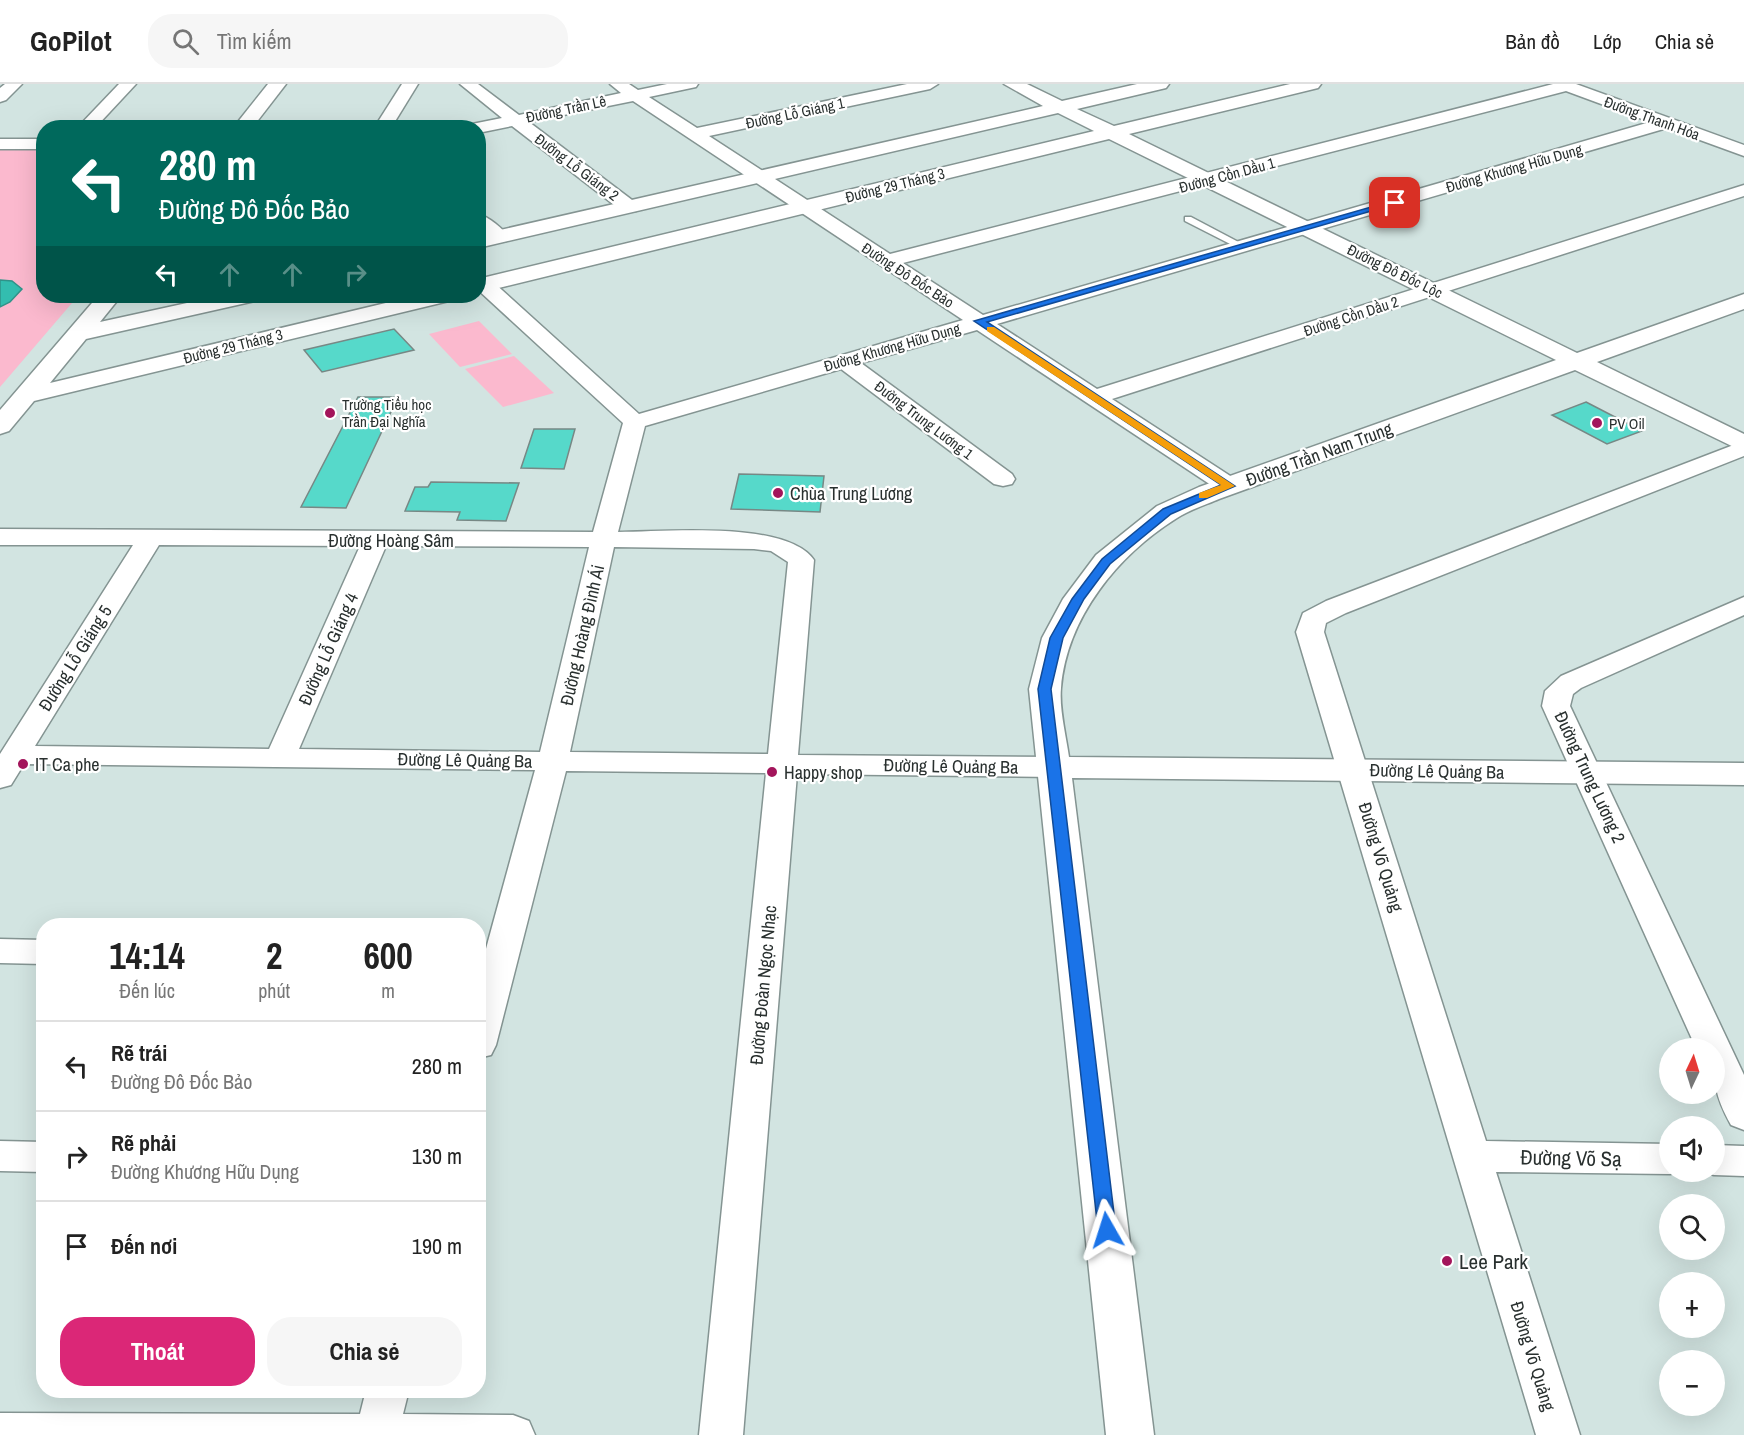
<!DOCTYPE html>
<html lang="vi">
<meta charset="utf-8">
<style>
body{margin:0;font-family:"Archivo Narrow",sans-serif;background:#f6f6f6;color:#222;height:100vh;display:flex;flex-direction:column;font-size:22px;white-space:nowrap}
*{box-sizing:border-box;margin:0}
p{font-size:20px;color:#767676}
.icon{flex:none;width:33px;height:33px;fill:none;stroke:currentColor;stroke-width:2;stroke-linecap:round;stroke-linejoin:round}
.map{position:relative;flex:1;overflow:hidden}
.sheet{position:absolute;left:36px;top:834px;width:450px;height:480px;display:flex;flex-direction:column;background:#fff;border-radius:24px;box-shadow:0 6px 24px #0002}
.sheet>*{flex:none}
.hud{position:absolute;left:36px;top:36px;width:450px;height:183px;border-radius:24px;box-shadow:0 6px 24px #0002;background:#00695c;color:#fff;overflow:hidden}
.needle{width:39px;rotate:4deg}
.tools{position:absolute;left:1659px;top:954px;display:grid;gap:12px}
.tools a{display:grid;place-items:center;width:66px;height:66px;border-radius:50%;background:#fff;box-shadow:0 6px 24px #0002;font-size:30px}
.pin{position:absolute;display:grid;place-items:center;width:51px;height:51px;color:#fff;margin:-26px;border-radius:12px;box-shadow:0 3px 9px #0006}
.me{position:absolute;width:66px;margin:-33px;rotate:354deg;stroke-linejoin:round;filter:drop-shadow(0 0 4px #0008)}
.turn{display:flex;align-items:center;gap:21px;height:126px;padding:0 24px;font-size:27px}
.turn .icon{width:78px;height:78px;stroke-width:2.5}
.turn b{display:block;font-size:42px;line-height:51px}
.lanes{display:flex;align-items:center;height:57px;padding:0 24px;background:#0003;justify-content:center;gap:30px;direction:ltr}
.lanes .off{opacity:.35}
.eta{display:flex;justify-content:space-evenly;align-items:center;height:102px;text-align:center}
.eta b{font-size:36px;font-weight:700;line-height:42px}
.button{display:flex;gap:12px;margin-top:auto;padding:12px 24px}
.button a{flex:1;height:69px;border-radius:24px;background:#db2777;color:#fff;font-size:24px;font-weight:700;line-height:69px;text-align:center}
.button a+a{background:#f6f6f6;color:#222}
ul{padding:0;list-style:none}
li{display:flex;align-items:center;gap:18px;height:90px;padding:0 24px;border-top:2px solid #e0e0e0}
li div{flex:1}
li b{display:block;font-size:22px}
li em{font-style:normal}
header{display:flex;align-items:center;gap:36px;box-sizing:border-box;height:84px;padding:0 30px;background:#fff;border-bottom:2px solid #e0e0e0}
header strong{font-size:28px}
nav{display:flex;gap:33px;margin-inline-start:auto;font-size:21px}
.search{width:420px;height:54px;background:#f6f6f6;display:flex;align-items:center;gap:15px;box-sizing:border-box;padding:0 21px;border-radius:24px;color:#767676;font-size:22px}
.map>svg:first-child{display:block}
</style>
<header>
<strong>GoPilot</strong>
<div class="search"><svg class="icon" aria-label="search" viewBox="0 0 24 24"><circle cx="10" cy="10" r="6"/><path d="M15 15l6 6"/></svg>Tìm kiếm</div>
<nav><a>Bản đồ</a><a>Lớp</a><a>Chia sẻ</a></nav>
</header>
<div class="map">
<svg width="1744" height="1351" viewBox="0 0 1744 1351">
<rect width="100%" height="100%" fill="#d2e4e1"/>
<!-- green -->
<g fill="#fbb9ce">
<path d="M0,65H43L44,212H78L0,303Z"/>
<path d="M479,237L512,270L460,283L429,250Z"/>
<path d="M514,272L554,309L503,323L465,285Z"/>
</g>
<!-- water -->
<path fill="#33bdaf" stroke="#309389" stroke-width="1.5" d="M0,196L12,197L22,205L10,218L0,223Z"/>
<!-- building -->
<g fill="#56d9ca" stroke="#778885" stroke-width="1.5">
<path d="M394,245L414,266L322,288L304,266Z"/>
<path d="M358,313H398L346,424L301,423Z"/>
<path d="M1586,318L1642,347L1607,360L1552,331Z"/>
<path d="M534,345H575L564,385L521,384Z"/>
<path d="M739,390L824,392L820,428L731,425Z"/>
<path d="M431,398L519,399L506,437L457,436L460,428L405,427L415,403H428Z"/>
</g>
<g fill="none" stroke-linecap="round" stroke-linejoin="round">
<defs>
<path id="lane" d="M1185,133H1191L1246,162L1238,164L1185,137Z"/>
<g id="street">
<path d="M5,0H22L6,16L0,18V4Z"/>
<path d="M119,0H136L95,44H77Z"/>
<path d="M402,0H418L391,44H374Z"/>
<path d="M460,0H478L519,31L621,9L610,0H629L638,6L667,0H698L696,3L649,13L697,44L907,0H938L930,5L709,52L890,170L1553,0H1576L1744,61V72L1667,44L997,240L1097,305L1744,101V112L1112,315L1238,397L1241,402L1238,407L1229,409L1220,407L977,246L861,279L1012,390L1015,395L1012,400L1003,402L994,400L841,285L645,342L618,448C665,448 786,436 814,476L798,671L1054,673L1065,676L1069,683L1065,690L1054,693L797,690L743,1351H699L766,689L566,687L496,961L491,971L478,974V894L535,686L24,680L11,701L0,704V670L133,461H0V445L593,448L623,339L478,206V197H492L639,330L963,236L633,17L529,38L636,119L638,123L636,127H622L512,42L478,49V44H470L472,40L502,34ZM1566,7L1650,38L983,231L903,179ZM159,461L360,462L269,665L35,662ZM386,462L589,463L540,668L299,665ZM614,463L754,465L771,467L788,478L768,670L570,668Z"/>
<rect x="0" y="55" width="44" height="10"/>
<path d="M478,130C489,133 502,144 509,153L506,157H492L478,146Z"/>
<path d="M1744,357V372L1346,529L1326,539L1324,548L1486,1057L1670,1060V1088H1678L1670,1090L1496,1088L1580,1351H1536L1296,548L1303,529L1326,517Z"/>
<path d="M1744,513V531L1581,604L1573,610L1570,622L1744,991V1046L1731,1041C1714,1010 1714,999 1714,964H1696L1542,622L1545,607L1561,592Z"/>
<path d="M0,855L44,856V880L0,879Z"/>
<path d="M0,1057L44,1058V1088L0,1087Z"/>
<path d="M1714,1061L1744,1062V1092L1714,1091L1702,1088H1714Z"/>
<path d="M366,1306H409L403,1330L513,1331L529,1337L535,1351H0V1329L360,1330Z"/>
</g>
<g id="secondary">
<path d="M268,0H286L252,44H233Z"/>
<path d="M1004,0H1027L1062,17L1137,0H1169L1166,4L1077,25L1114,42L1290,0H1321L1318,4L1129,50L1577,269L1744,210V225L1597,278L1744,350V368L1575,286L1219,415C1205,421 1189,426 1177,434C1118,471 1067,533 1061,604C1059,625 1066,651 1069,673L1744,679V701L1072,694L1154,1351H1106L1029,605L1042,554L1063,515L1096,471L1157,422L1199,403L1556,276L1109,55L478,209V195L1094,47L1058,29L478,164V151L1043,22Z"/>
<path d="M98,212H121L100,238L219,212H258L255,217L86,255L50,299L415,212H452L449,217L34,317L9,347L0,350V326Z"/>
</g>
</defs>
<!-- lane casing -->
<use href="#lane" stroke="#849492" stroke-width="3"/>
<!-- street casing -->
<use href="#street" stroke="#849492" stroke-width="3"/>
<!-- secondary casing -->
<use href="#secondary" stroke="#849492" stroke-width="3"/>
<!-- lane -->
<use href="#lane" fill="#fff" fill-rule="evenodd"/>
<!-- street -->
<use href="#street" fill="#fff" fill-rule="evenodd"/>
<!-- secondary -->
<use href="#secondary" fill="#fff" fill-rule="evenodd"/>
</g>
<!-- route -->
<path fill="#1a73e8" stroke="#114b97" stroke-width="1.5" d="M1392,117L1399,119L987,238L1235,402L1171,430L1110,480L1084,515L1063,554L1051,605L1116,1146L1113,1151L1107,1154L1100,1151L1098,1146L1038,605L1050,554L1072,515L1102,475L1163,425L1221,401L974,237Z"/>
<!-- slow -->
<path fill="#f59e0b" d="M987,243H994L1235,402L1207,414H1199V409L1221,401L987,247Z"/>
<!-- markers -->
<g fill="#a3155b" stroke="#fff" stroke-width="2">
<circle cx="330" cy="329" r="6"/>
<circle cx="1597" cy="339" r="6"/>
<circle cx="778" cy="409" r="6"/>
<circle cx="23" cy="680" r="6"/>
<circle cx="772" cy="688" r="6"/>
<circle cx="1447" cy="1177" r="6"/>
</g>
<g text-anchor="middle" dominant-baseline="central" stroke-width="4.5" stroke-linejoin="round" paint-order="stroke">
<!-- far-street labels -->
<g font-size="15" fill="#29302f" stroke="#fff">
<text transform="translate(566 25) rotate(-12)">Đường Trần Lê</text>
<text transform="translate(795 29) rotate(-12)">Đường Lỗ Giáng 1</text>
<text transform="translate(1652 34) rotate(20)">Đường Thanh Hóa</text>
<text transform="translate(577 83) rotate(37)">Đường Lỗ Giáng 2</text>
<text transform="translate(1514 84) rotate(-16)">Đường Khương Hữu Dụng</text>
<text transform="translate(1227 91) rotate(-15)">Đường Cồn Dầu 1</text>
<text transform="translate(895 101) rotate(-14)">Đường 29 Tháng 3</text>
<text transform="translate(1395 187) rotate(26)">Đường Đô Đốc Lộc</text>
<text transform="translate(908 191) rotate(33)">Đường Đô Đốc Bảo</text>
<text transform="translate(1351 232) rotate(-18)">Đường Cồn Dầu 2</text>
<text transform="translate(233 262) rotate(-14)">Đường 29 Tháng 3</text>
<text transform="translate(892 263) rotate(-16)">Đường Khương Hữu Dụng</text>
<text transform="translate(924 336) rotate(37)">Đường Trung Lương 1</text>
</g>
<!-- far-poi labels -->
<g font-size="15" fill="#29302f" stroke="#fff" text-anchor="start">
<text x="342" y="320">Trường Tiểu học<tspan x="342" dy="17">Trần Đại Nghĩa</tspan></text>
<text x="1609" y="339">PV Oil</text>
</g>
<!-- street labels -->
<g font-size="18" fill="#29302f" stroke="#fff">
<text transform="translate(1319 370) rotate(-20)">Đường Trần Nam Trung</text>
<text x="391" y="456">Đường Hoàng Sâm</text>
<text transform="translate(582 551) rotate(-77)">Đường Hoàng Đình Ái</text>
<text transform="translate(328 565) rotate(-66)">Đường Lỗ Giáng 4</text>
<text transform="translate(75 574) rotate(-58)">Đường Lỗ Giáng 5</text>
<text transform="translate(465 676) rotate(1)">Đường Lê Quảng Ba</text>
<text transform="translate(951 682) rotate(1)">Đường Lê Quảng Ba</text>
<text transform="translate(1437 687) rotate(1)">Đường Lê Quảng Ba</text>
<text transform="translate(1590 693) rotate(65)">Đường Trung Lương 2</text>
<text transform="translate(1381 773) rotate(73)">Đường Võ Quảng</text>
<text transform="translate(763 901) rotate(-85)">Đường Đoàn Ngọc Nhạc</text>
<text transform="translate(1533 1272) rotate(73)">Đường Võ Quảng</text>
</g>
<!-- poi labels -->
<g font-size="18" fill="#29302f" stroke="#fff" text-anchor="start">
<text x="790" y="409">Chùa Trung Lương</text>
<text x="35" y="680">IT Ca phe</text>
<text x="784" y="688">Happy shop</text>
</g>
<!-- near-street labels -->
<g font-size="21" fill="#29302f" stroke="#fff">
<text transform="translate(1571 1074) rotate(1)">Đường Võ Sạ</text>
</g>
<!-- near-poi labels -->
<g font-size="21" fill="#29302f" stroke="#fff" text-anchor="start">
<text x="1459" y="1177">Lee Park</text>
</g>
</g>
</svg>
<div class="tools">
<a><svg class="needle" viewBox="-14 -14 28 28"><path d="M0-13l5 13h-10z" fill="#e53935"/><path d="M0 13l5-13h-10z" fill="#767676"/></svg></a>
<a><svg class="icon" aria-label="sound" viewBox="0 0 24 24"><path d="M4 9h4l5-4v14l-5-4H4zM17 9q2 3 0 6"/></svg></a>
<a><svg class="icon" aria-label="search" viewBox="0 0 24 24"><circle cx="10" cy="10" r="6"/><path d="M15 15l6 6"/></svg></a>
<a>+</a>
<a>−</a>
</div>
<div class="pin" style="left:1395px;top:119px;background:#d93025"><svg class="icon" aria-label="arrive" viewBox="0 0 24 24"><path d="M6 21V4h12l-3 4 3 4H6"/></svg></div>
<svg class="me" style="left:1107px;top:1146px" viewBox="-20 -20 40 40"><path d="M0-17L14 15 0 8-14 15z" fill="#1a73e8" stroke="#fff" stroke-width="4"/></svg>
<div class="hud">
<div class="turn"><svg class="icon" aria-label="left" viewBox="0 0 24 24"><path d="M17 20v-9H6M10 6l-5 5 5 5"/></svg><div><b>280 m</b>Đường Đô Đốc Bảo</div></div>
<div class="lanes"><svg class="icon" aria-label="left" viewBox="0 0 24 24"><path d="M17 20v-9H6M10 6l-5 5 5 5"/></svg><svg class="icon off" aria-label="ahead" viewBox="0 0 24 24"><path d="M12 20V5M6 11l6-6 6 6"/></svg><svg class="icon off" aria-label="ahead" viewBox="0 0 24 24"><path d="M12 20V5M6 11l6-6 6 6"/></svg><svg class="icon off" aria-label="right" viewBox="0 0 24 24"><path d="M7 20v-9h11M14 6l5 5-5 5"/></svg></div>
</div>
<section class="sheet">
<div class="eta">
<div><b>14:14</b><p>Đến lúc</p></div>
<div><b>2</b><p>phút</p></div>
<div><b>600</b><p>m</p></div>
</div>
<ul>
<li><svg class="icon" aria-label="left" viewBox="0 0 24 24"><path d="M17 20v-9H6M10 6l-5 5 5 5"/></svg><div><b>Rẽ trái</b><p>Đường Đô Đốc Bảo</p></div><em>280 m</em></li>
<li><svg class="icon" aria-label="right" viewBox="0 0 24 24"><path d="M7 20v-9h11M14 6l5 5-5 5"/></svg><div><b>Rẽ phải</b><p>Đường Khương Hữu Dụng</p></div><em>130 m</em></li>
<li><svg class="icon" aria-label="arrive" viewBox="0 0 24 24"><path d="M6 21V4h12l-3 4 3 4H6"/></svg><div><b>Đến nơi</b></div><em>190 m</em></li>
</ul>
<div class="button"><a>Thoát</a><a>Chia sẻ</a></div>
</section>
</div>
